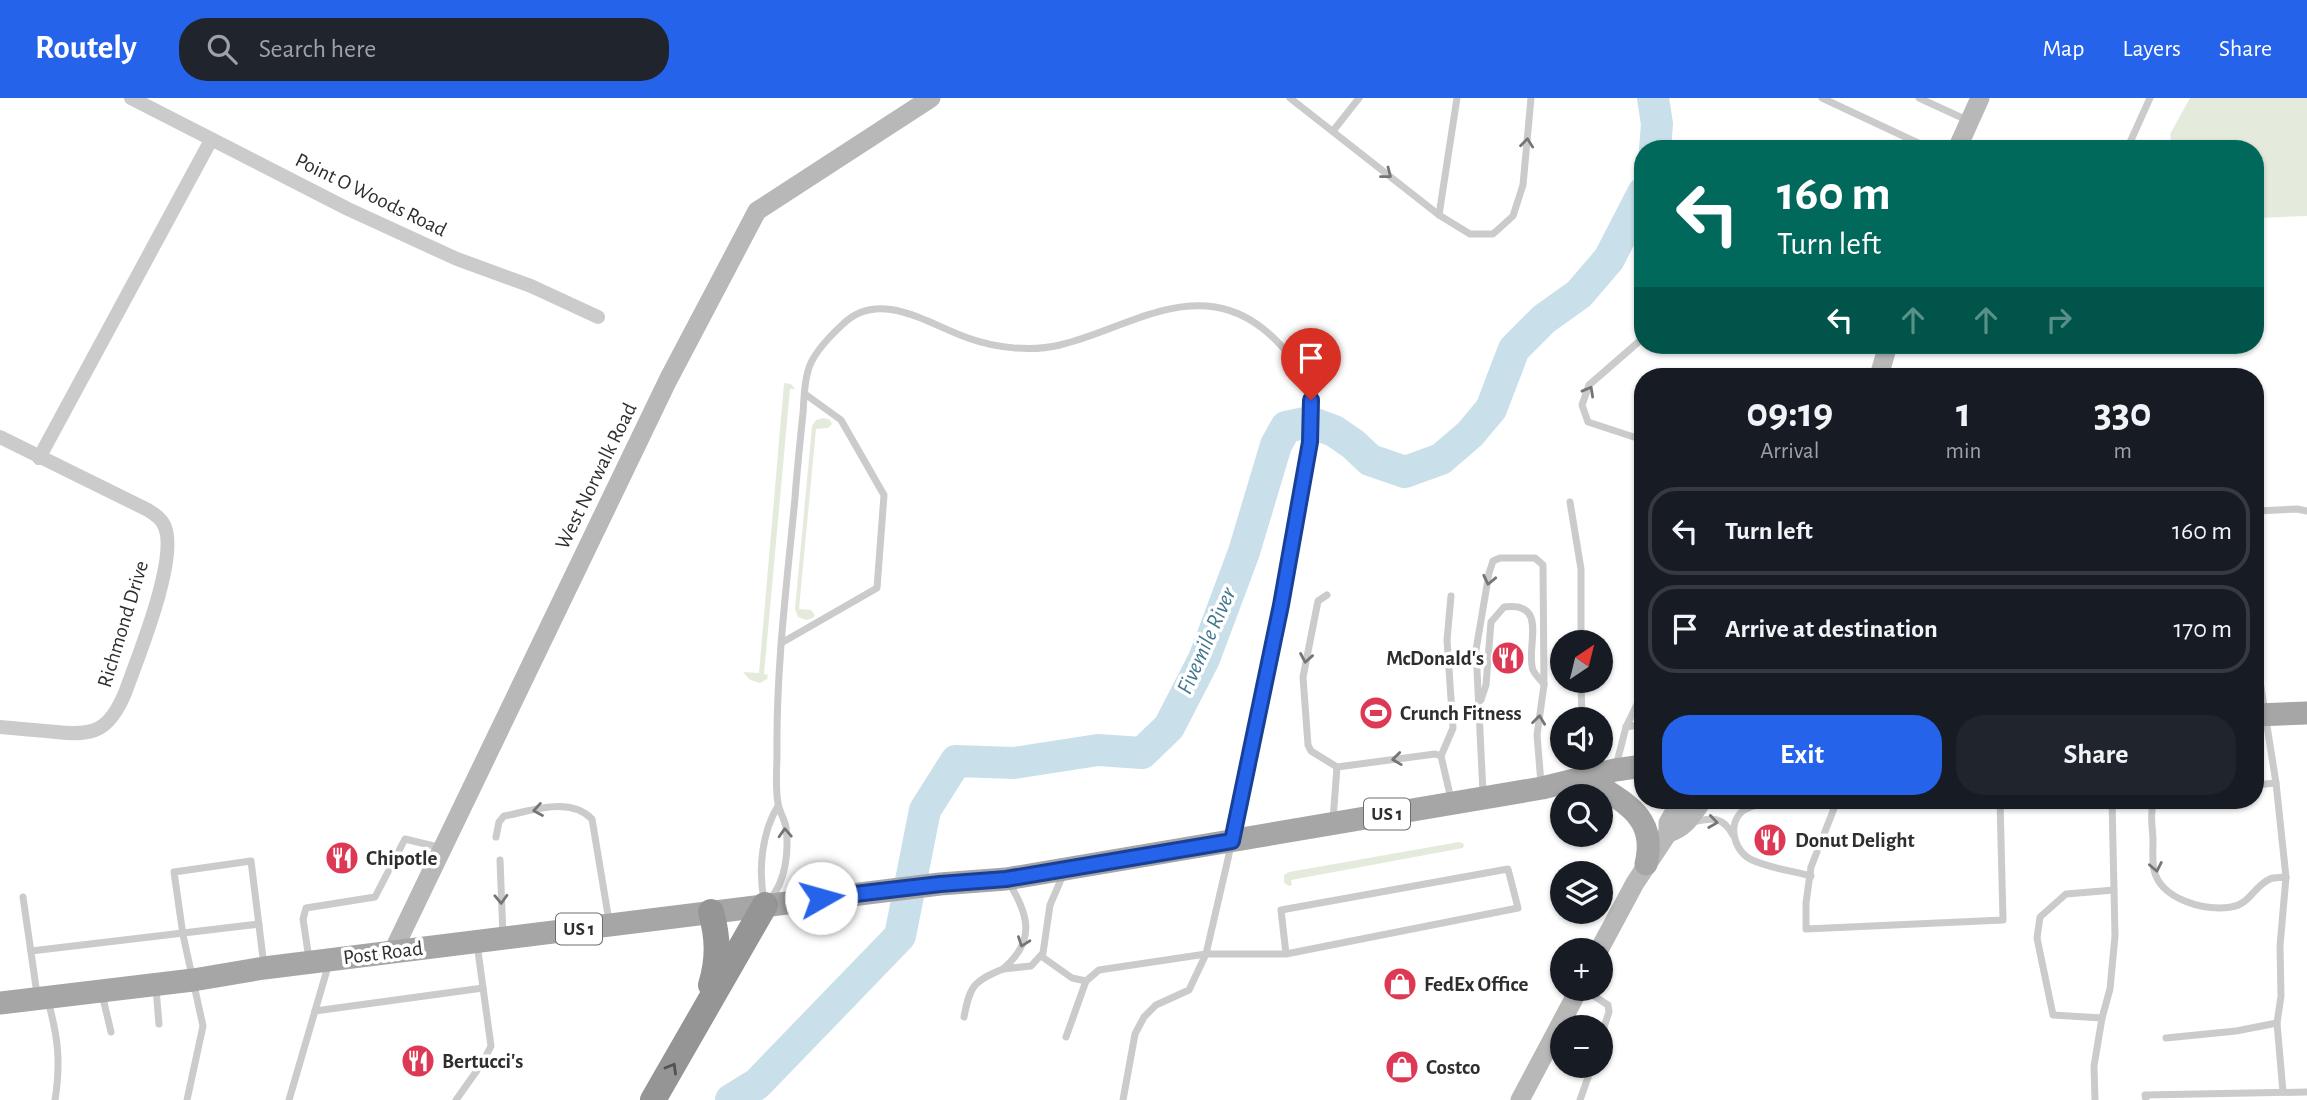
<!DOCTYPE html>
<meta charset="utf-8">
<style>
body{margin:0;font-family:"Alegreya Sans",sans-serif;background:#20242c;color:#f1f3f6;height:100vh;display:flex;flex-direction:column;font-size:26px;white-space:nowrap}
*{box-sizing:border-box;margin:0}
p{font-size:23px;color:#9ea1a6}
.icon{flex:none;width:38px;height:38px;fill:none;stroke:currentColor;stroke-width:2;stroke-linecap:round;stroke-linejoin:round}
.map{position:relative;flex:1;overflow:hidden}
.side{position:absolute;left:1634px;top:270px;width:630px;height:441px;display:flex;flex-direction:column;background:#171b24;border-radius:28px;box-shadow:0 2px 5px #0004}
.side>*{flex:none}
.banner{position:absolute;left:1634px;top:42px;width:630px;height:214px;border-radius:28px;box-shadow:0 2px 5px #0004;background:#00695c;color:#fff;overflow:hidden}
.needle{width:46px;rotate:35deg}
.tools{position:absolute;left:1550px;top:532px;display:grid;gap:14px}
.tools a{display:grid;place-items:center;width:63px;height:63px;border-radius:50%;background:#171b24;box-shadow:0 2px 5px #0004;font-size:35px}
.pin{position:absolute;display:grid;place-items:center;width:60px;height:60px;color:#fff;margin:-72px -30px;border-radius:50% 50% 50% 0;rotate:-45deg;box-shadow:0 0 7px #0007}
.pin .icon{rotate:45deg}
.me{position:absolute;width:77px;margin:-38px;rotate:83deg;stroke-linejoin:round;filter:drop-shadow(0 0 5px #0008)}
.turn{display:flex;align-items:center;gap:24px;height:147px;padding:0 28px;font-size:32px}
.turn .icon{width:91px;height:91px;stroke-width:2.5}
.turn b{display:block;font-size:49px;line-height:60px}
.lanes{display:flex;align-items:center;height:66px;padding:0 28px;background:#0003;justify-content:center;gap:35px;direction:ltr}
.lanes .off{opacity:.35}
.eta{display:flex;justify-content:space-evenly;align-items:center;height:119px;text-align:center}
.eta b{font-size:42px;font-weight:700;line-height:49px}
.action{display:flex;gap:14px;margin-top:auto;padding:14px 28px}
.action a{flex:1;height:80px;border-radius:28px;background:#2563eb;color:#fff;font-size:28px;font-weight:700;line-height:80px;text-align:center}
.action a+a{background:#20242c;color:#f1f3f6}
ul{padding:0;list-style:none}
li{display:flex;align-items:center;gap:21px;height:88px;margin:0 14px 10px;padding:0 14px;border:4px solid #363941;border-radius:28px}
li div{flex:1}
li b{display:block;font-size:26px}
li em{font-style:normal}
header{display:flex;align-items:center;gap:42px;box-sizing:border-box;height:98px;padding:0 35px;background:#2563eb;color:#fff}
header strong{font-size:33px}
nav{display:flex;gap:38px;margin-inline-start:auto;font-size:24px}
.search{width:490px;height:63px;background:#20242c;display:flex;align-items:center;gap:18px;box-sizing:border-box;padding:0 24px;border-radius:28px;color:#9ea1a6;font-size:26px}
.map>svg:first-child{display:block}
</style>
<header>
<strong>Routely</strong>
<div class="search"><svg class="icon" aria-label="search" viewBox="0 0 24 24"><circle cx="10" cy="10" r="6"/><path d="M15 15l6 6"/></svg>Search here</div>
<nav><a>Map</a><a>Layers</a><a>Share</a></nav>
</header>
<div class="map">
<svg width="2307" height="1002" viewBox="0 0 2307 1002">
<rect width="100%" height="100%" fill="#fff"/>
<!-- green -->
<g fill="#e5ebdc">
<path d="M2190,0H2307V118L2256,120V51H2172L2170,36Z"/>
<path d="M784,285L791,286L795,291H790L764,576L768,577L767,581L760,585L750,582L743,574L759,575Z"/>
<path d="M824,320L830,322L832,326L828,330L816,331L799,511L811,512L815,517L813,520L806,522L798,519L795,511L812,328L816,322Z"/>
<path d="M1459,744L1464,746L1463,750L1291,782L1292,787L1289,788L1284,785V777L1289,774Z"/>
</g>
<g fill="none" stroke-linecap="round" stroke-linejoin="round">
<!-- river -->
<g stroke="#c9e0ea" stroke-width="32">
<path d="M1653,0L1657,26L1655,51"/>
<path d="M731,1002L757,986L900,838L925,712L956,663L1014,665L1098,652L1142,655L1169,629L1204,561L1244,454L1276,347L1286,329L1310,324L1334,333L1353,346L1370,362L1405,374L1441,361L1470,336L1491,311L1514,251L1544,221L1579,196L1609,161L1643,95"/>
</g>
<!-- lane -->
<g stroke="#cbcbcb" stroke-width="7">
<path d="M1290,0L1439,117L1470,136H1493L1513,118L1523,87L1531,0"/>
<path d="M1822,0L1931,51"/>
<path d="M1919,0L1969,23"/>
<path d="M1333,33L1359,0"/>
<path d="M2127,51L2150,0"/>
<path d="M1439,117L1457,0"/>
<path d="M1643,240L1589,287L1582,307L1588,324L1643,342"/>
<path d="M1570,404L1581,471V544"/>
<path d="M2256,413L2297,411L2307,413"/>
<path d="M1327,497L1318,503L1303,579L1308,647L1311,653L1337,669"/>
<path d="M783,544L877,490L884,397L841,322L805,296"/>
<path d="M1581,583L1582,621"/>
<path d="M1481,602L1486,587L1491,524L1504,509C1550,503 1525,550 1533,572C1535,577 1541,582 1544,586"/>
<path d="M1626,629L1643,626"/>
<path d="M1441,658L1453,630L1447,542L1451,498"/>
<path d="M1585,660L1587,676"/>
<path d="M1616,668L1626,629L1643,594"/>
<path d="M2256,687L2276,685"/>
<path d="M1483,695L1476,552L1489,475L1493,463L1500,460H1535L1543,467L1544,587L1537,637L1541,685"/>
<path d="M1775,702C1766,705 1752,707 1744,712C1726,725 1734,754 1752,762C1770,770 1792,773 1811,778"/>
<path d="M1840,702L1835,708L1811,769L1806,805V831L2003,822L2000,702"/>
<path d="M2154,702C2150,714 2152,727 2153,740C2153,750 2152,762 2154,772C2161,802 2205,813 2231,809C2249,807 2254,788 2270,781C2274,779 2281,780 2286,779"/>
<path d="M1333,722L1337,669L1435,656L1441,658L1451,701"/>
<path d="M1693,724C1713,719 1723,719 1733,737"/>
<path d="M496,739L499,724L504,718C532,713 569,698 592,721L609,823"/>
<path d="M500,762L503,838"/>
<path d="M1009,785C1029,817 1036,843 1003,871L1031,868L1043,855L1050,807L1063,777"/>
<path d="M23,799L37,896"/>
<path d="M770,801C786,783 789,753 786,729C784,720 779,713 778,705C775,689 777,670 777,654C776,570 787,484 795,400C797,372 800,344 803,315C804,302 804,286 808,273C812,256 830,238 843,226C880,190 930,227 968,240C996,250 1031,254 1060,247C1112,235 1161,201 1215,209C1259,216 1298,257 1310,298C1318,326 1301,394 1296,424C1270,569 1240,713 1206,856L1189,892L1156,907L1144,919L1135,936L1123,1002"/>
<path d="M764,802C758,771 762,734 778,708"/>
<path d="M31,853L259,826"/>
<path d="M1041,858L1072,880L1086,883"/>
<path d="M309,861L303,821L306,810L375,799L405,741L442,750"/>
<path d="M156,891L159,926"/>
<path d="M1583,891L1608,907L1609,914L1601,938"/>
<path d="M102,896L111,934"/>
<path d="M48,903C58,939 61,964 55,1002"/>
<path d="M315,913L483,890"/>
<path d="M964,919C970,887 974,883 1003,871"/>
<path d="M2102,920L2053,917L2037,840L2040,819L2066,796L2114,792"/>
<path d="M2277,925L2283,994"/>
<path d="M1066,939L1086,883L1099,872L1206,856H1286L1518,810L1508,771L1281,812L1286,856"/>
<path d="M2166,940L2236,933L2277,925L2281,898L2280,848L2286,779L2276,685L2257,564L2256,537"/>
<path d="M187,1002L203,928L183,837L174,774L251,763L264,868"/>
<path d="M289,1002L329,865"/>
<path d="M456,1002L483,964L491,948L477,846"/>
<path d="M1580,1002L1592,968"/>
<path d="M2095,1002L2094,968L2102,920L2110,891L2115,838L2112,702"/>
<path d="M2146,1002L2145,997L2307,994"/>
</g>
<!-- street -->
<g stroke="#cbcbcb" stroke-width="14">
<path d="M131,0L348,111L457,161L531,188L598,219"/>
<path d="M0,339L148,412C154,416 161,420 164,427C180,458 137,561 125,595C109,633 94,638 56,634C37,632 19,631 0,629"/>
<path d="M39,360L211,42"/>
</g>
<!-- secondary -->
<g stroke="#b8b8b8" stroke-width="19">
<path d="M1957,51L1980,0"/>
<path d="M1879,278L1888,247"/>
<path d="M1668,735C1686,730 1693,716 1703,702"/>
<path d="M1599,852L1635,785L1668,735V725L1681,702"/>
<path d="M393,853L668,282L757,113L931,0"/>
<path d="M1520,1002L1579,891"/>
</g>
<!-- primary -->
<g stroke="#a6a6a6" stroke-width="23">
<path d="M2256,617L2307,615"/>
<path d="M1587,680C1622,704 1658,717 1646,766"/>
<path d="M0,905L193,882L264,870L940,786L1006,781L1542,690L1615,672L1643,668"/>
</g>
<!-- highway -->
<g stroke="#959595" stroke-width="26">
<path d="M711,814C718,839 719,861 711,887"/>
<path d="M653,1002L765,807"/>
</g>
</g>
<!-- one-way arrows -->
<defs><path id="oneway-chevron" d="M-2-3.5L2.5 0L-2 3.5" fill="none" stroke-width="1.6" stroke-linecap="round" stroke-linejoin="round" transform="scale(1.75)"/></defs>
<g stroke="#757575">
<use href="#oneway-chevron" transform="translate(1527 45) rotate(-84)"/>
<use href="#oneway-chevron" transform="translate(1387 76) rotate(38)"/>
<use href="#oneway-chevron" transform="translate(1589 293) rotate(-61)"/>
<use href="#oneway-chevron" transform="translate(1489 482) rotate(102)"/>
<use href="#oneway-chevron" transform="translate(1306 560) rotate(100)"/>
<use href="#oneway-chevron" transform="translate(1539 622) rotate(-83)"/>
<use href="#oneway-chevron" transform="translate(1397 661) rotate(173)"/>
<use href="#oneway-chevron" transform="translate(538 712) rotate(170)"/>
<use href="#oneway-chevron" transform="translate(1713 724) rotate(8)"/>
<use href="#oneway-chevron" transform="translate(785 735) rotate(-93)"/>
<use href="#oneway-chevron" transform="translate(2156 769) rotate(79)"/>
<use href="#oneway-chevron" transform="translate(501 801) rotate(88)"/>
<use href="#oneway-chevron" transform="translate(1023 844) rotate(110)"/>
</g>
<use stroke="#525252" href="#oneway-chevron" transform="translate(672 970) rotate(-60)"/>
<g fill="none" stroke-linecap="round" stroke-linejoin="round">
<defs>
<path id="route" d="M821,800L940,786L1006,781L1232,743L1281,507L1310,344L1311,302"/>
</defs>
<!-- route casing -->
<use href="#route" stroke="#184099" stroke-width="18"/>
<!-- route -->
<use href="#route" stroke="#2563eb" stroke-width="12"/>
</g>
<!-- icons -->
<defs>
<symbol id="restaurant-disc" viewBox="-11 -11 22 22"><circle r="9.5" fill="#dd3854" stroke="#fff"/><path d="M-5-6h1v4h1v-4h1v4h1v-4h1v5L-1.5 .5V6h-2V.5L-5-1ZM5-6V6H3V1.5H1.5Q1.5-4 5-6Z" fill="#fff"/></symbol>
<symbol id="stadium-disc" viewBox="-11 -11 22 22"><circle r="9.5" fill="#dd3854" stroke="#fff"/><path d="M0-5a6.5 5 0 1 0 0 10a6.5 5 0 1 0 0-10ZM-3.5-1.8h7v3.6h-7Z" fill="#fff"/></symbol>
<symbol id="shop-disc" viewBox="-11 -11 22 22"><circle r="9.5" fill="#dd3854" stroke="#fff"/><path d="M-5-2.5h2.3a2.7 3.5 0 0 1 5.4 0H5L5.5 6h-11ZM-1.5-2.5h3a1.5 2.3 0 0 0-3 0Z" fill="#fff"/></symbol>
</defs>
<g fill-rule="evenodd">
<use href="#restaurant-disc" x="1489" y="541" width="38" height="38"/>
<use href="#stadium-disc" x="1357" y="596" width="38" height="38"/>
<use href="#restaurant-disc" x="1751" y="723" width="38" height="38"/>
<use href="#restaurant-disc" x="323" y="741" width="38" height="38"/>
<use href="#shop-disc" x="1381" y="867" width="38" height="38"/>
<use href="#restaurant-disc" x="399" y="944" width="38" height="38"/>
<use href="#shop-disc" x="1383" y="950" width="38" height="38"/>
</g>
<g text-anchor="middle" dominant-baseline="central" stroke-width="7" stroke-linejoin="round" paint-order="stroke">
<!-- shield labels -->
<g fill="#fff" stroke="#6d6d6d" stroke-width="2">
<rect x="1364" y="700.5" width="46" height="31" rx="5"/>
<rect x="556" y="815.5" width="46" height="31" rx="5"/>
</g>
<g font-size="19" font-weight="bold" fill="#2e2e2e">
<text x="1387" y="716">US 1</text>
<text x="579" y="831">US 1</text>
</g>
<!-- street labels -->
<g font-size="21" fill="#2e2e2e" stroke="#fff">
<text transform="translate(371 97) rotate(26)">Point O Woods Road</text>
<text transform="translate(596 378) rotate(-64)">West Norwalk Road</text>
<text transform="translate(123 526) rotate(-73)">Richmond Drive</text>
<text transform="translate(383 855) rotate(-7)">Post Road</text>
</g>
<!-- poi labels -->
<g font-size="21" font-weight="bold" fill="#2e2e2e" stroke="#fff" text-anchor="start">
<text x="1484" y="560" text-anchor="end">McDonald's</text>
<text x="1400" y="615">Crunch Fitness</text>
<text x="1795" y="742">Donut Delight</text>
<text x="366" y="760">Chipotle</text>
<text x="1424" y="886">FedEx Office</text>
<text x="442" y="963">Bertucci's</text>
<text x="1426" y="969">Costco</text>
</g>
<!-- water labels -->
<g font-size="23" font-style="italic" fill="#40768c" stroke="#fff">
<text transform="translate(1207 543) rotate(-66)">Fivemile River</text>
</g>
</g>
</svg>
<div class="tools">
<a><svg class="needle" viewBox="-14 -14 28 28"><path d="M0-13l5 13h-10z" fill="#e53935"/><path d="M0 13l5-13h-10z" fill="#9ea1a6"/></svg></a>
<a><svg class="icon" aria-label="sound" viewBox="0 0 24 24"><path d="M4 9h4l5-4v14l-5-4H4zM17 9q2 3 0 6"/></svg></a>
<a><svg class="icon" aria-label="search" viewBox="0 0 24 24"><circle cx="10" cy="10" r="6"/><path d="M15 15l6 6"/></svg></a>
<a><svg class="icon" aria-label="layers" viewBox="0 0 24 24"><path d="M12 4l9 5-9 5-9-5zM3 14l9 5 9-5"/></svg></a>
<a>+</a>
<a>−</a>
</div>
<div class="pin" style="left:1311px;top:302px;background:#d93025"><svg class="icon" aria-label="arrive" viewBox="0 0 24 24"><path d="M6 21V4h12l-3 4 3 4H6"/></svg></div>
<svg class="me" style="left:821px;top:800px" viewBox="-20 -20 40 40"><circle r="19" fill="#fff"/><path d="M0-13L10 11 0 6-10 11z" fill="#2563eb"/></svg>
<div class="banner">
<div class="turn"><svg class="icon" aria-label="left" viewBox="0 0 24 24"><path d="M17 20v-9H6M10 6l-5 5 5 5"/></svg><div><b>160 m</b>Turn left</div></div>
<div class="lanes"><svg class="icon" aria-label="left" viewBox="0 0 24 24"><path d="M17 20v-9H6M10 6l-5 5 5 5"/></svg><svg class="icon off" aria-label="ahead" viewBox="0 0 24 24"><path d="M12 20V5M6 11l6-6 6 6"/></svg><svg class="icon off" aria-label="ahead" viewBox="0 0 24 24"><path d="M12 20V5M6 11l6-6 6 6"/></svg><svg class="icon off" aria-label="right" viewBox="0 0 24 24"><path d="M7 20v-9h11M14 6l5 5-5 5"/></svg></div>
</div>
<section class="side">
<div class="eta">
<div><b>09:19</b><p>Arrival</p></div>
<div><b>1</b><p>min</p></div>
<div><b>330</b><p>m</p></div>
</div>
<ul>
<li><svg class="icon" aria-label="left" viewBox="0 0 24 24"><path d="M17 20v-9H6M10 6l-5 5 5 5"/></svg><div><b>Turn left</b></div><em>160 m</em></li>
<li><svg class="icon" aria-label="arrive" viewBox="0 0 24 24"><path d="M6 21V4h12l-3 4 3 4H6"/></svg><div><b>Arrive at destination</b></div><em>170 m</em></li>
</ul>
<div class="action"><a>Exit</a><a>Share</a></div>
</section>
</div>
